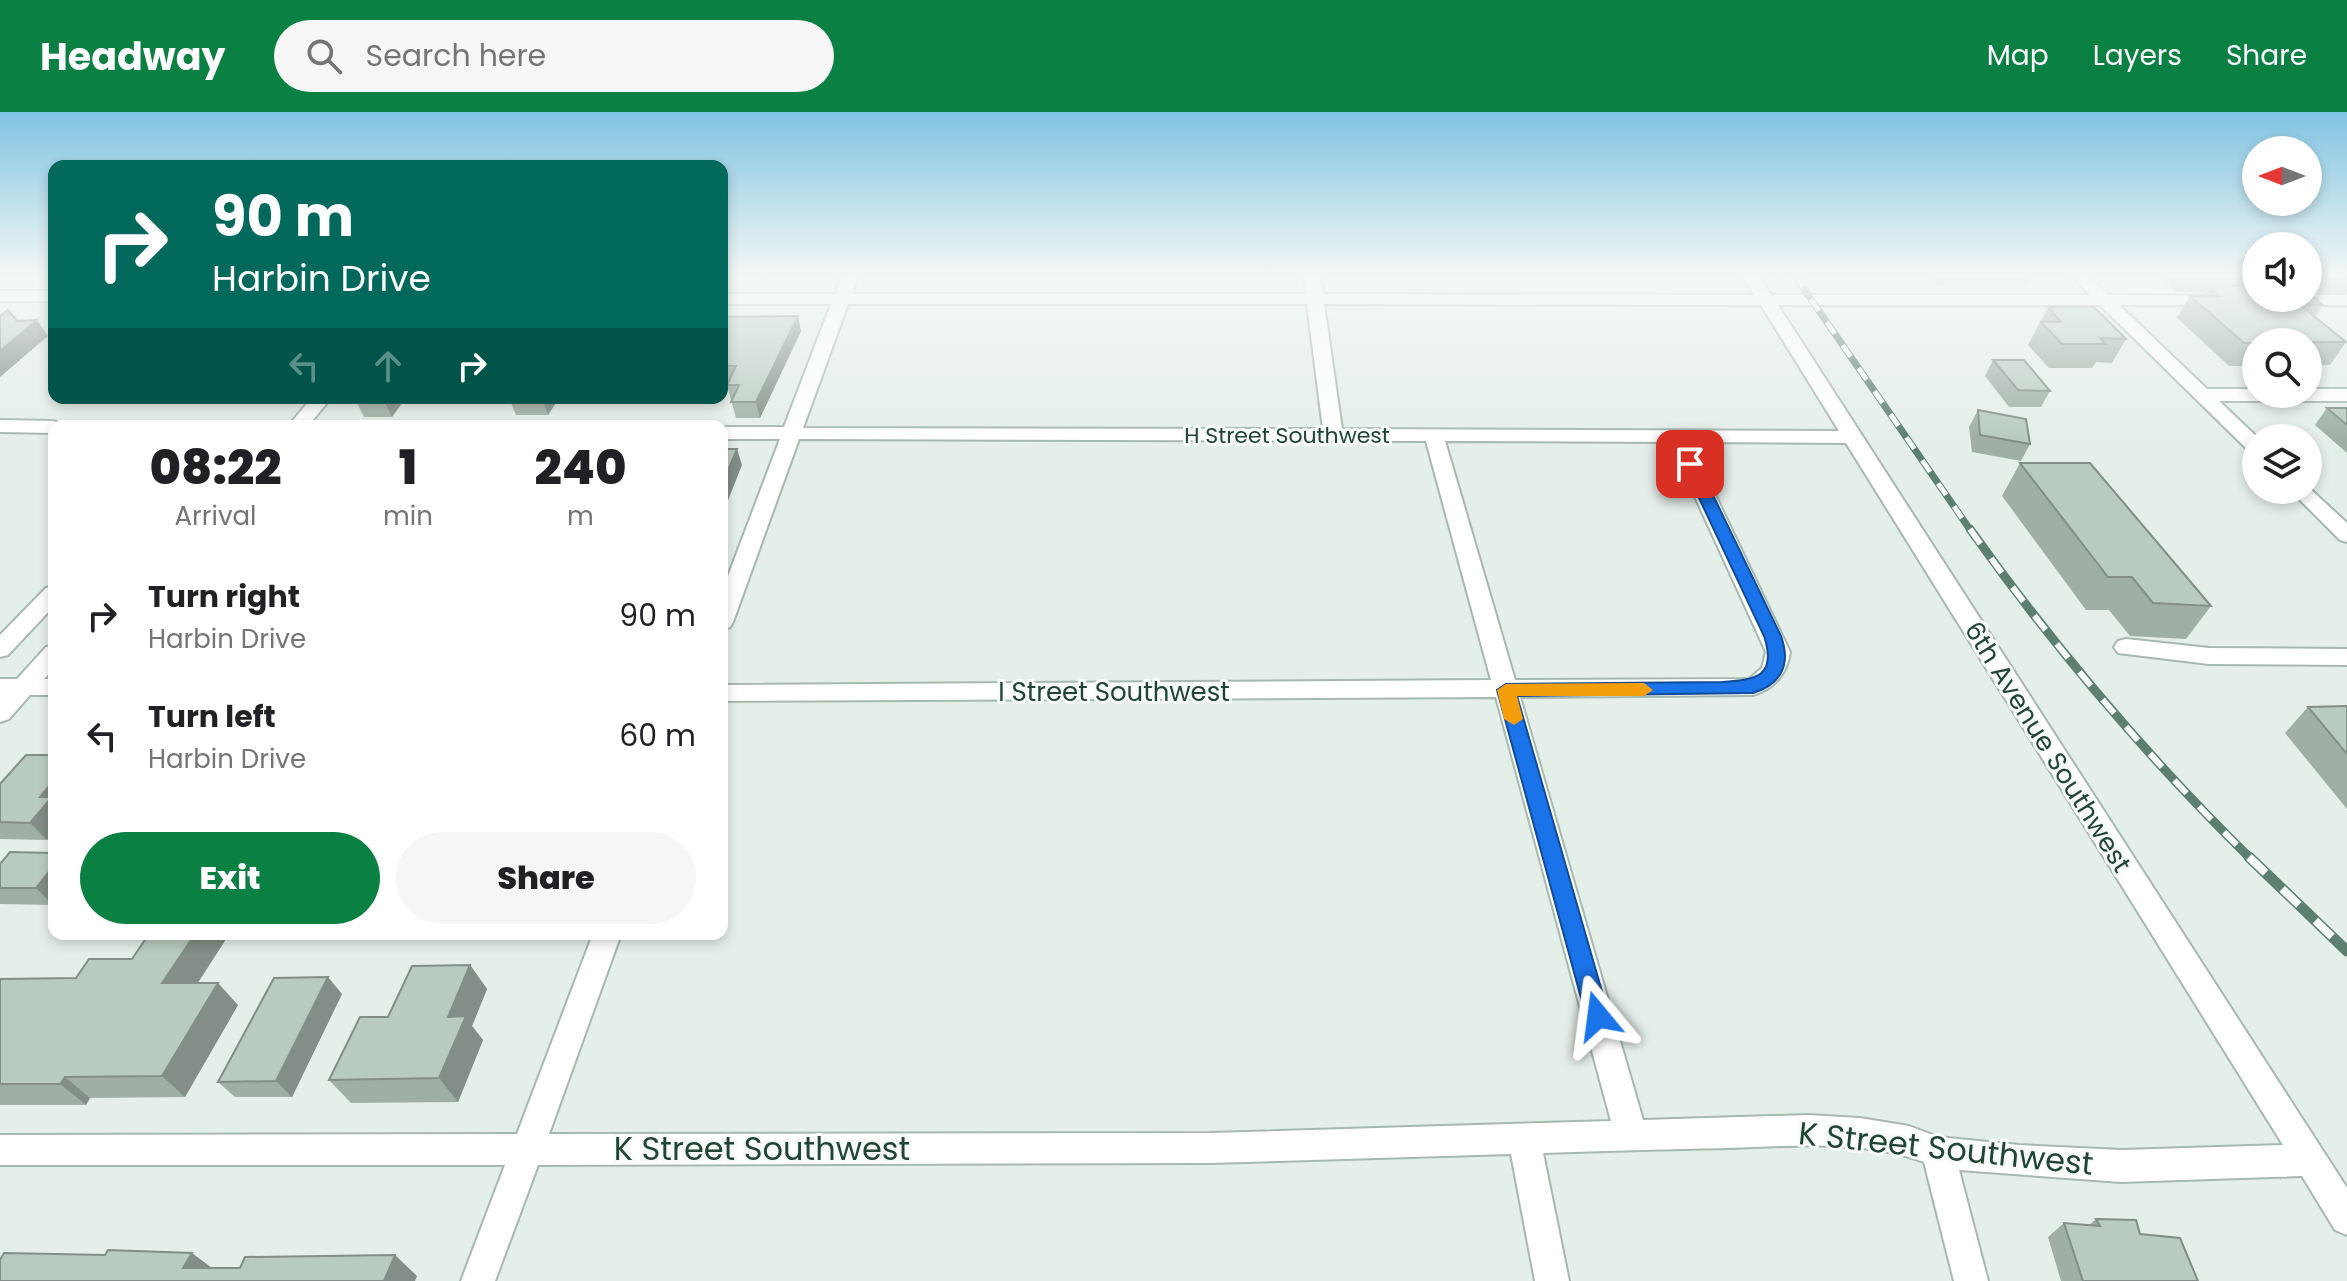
<!DOCTYPE html>
<html lang="en">
<head>
<meta charset="utf-8">
<style>
	:root { --surface:#fff; --page:#f6f6f6; --text:#202124; --muted:#757577; --accent:#0b8043 }
	body { margin:0; font-family:Poppins,sans-serif; background:var(--page); color:var(--text); height:100vh; display:flex; flex-direction:column; font-size:30px; white-space:nowrap }
	* { box-sizing:border-box; margin:0 }
	p { font-size:26px; color:var(--muted) }
	.icon { flex:none; width:44px; height:44px; fill:none; stroke:currentColor; stroke-width:2; stroke-linecap:round; stroke-linejoin:round }
	.map { position:relative; flex:1; overflow:hidden }
	.details { position:absolute; left:48px; top:308px; width:680px; height:520px; display:flex; flex-direction:column; background:var(--surface); border-radius:16px; box-shadow:0 4px 12px #0003 }
	.details>* { flex:none }
	.guide { position:absolute; left:48px; top:48px; width:680px; height:244px; border-radius:16px; box-shadow:0 4px 12px #0003; background:#00695c; color:#fff; overflow:hidden }
	.needle { width:52px; rotate:270deg }
	.tools { position:absolute; left:2242px; top:24px; display:grid; gap:16px }
	.tools a { display:grid; place-items:center; width:80px; height:80px; border-radius:50%; background:var(--surface); box-shadow:0 4px 12px #0003; font-size:40px }
	.pin { position:absolute; display:grid; place-items:center; width:68px; height:68px; color:#fff; margin:-34px; border-radius:16px; box-shadow:0 4px 12px #0006 }
	.me { position:absolute; width:88px; margin:-44px; rotate:344deg; stroke-linejoin:round; filter:drop-shadow(0 0 6px #0008) }
	.turn { display:flex; align-items:center; gap:28px; height:168px; padding:0 32px; font-size:36px }
	.turn .icon { width:104px; height:104px; stroke-width:2.5 }
	.turn b { display:block; font-size:56px; line-height:68px }
	.lanes { display:flex; align-items:center; height:76px; padding:0 32px; background:#0003; justify-content:center; gap:40px; direction:ltr }
	.lanes .off { opacity:.35 }
	.eta { display:flex; justify-content:space-evenly; align-items:center; height:136px; text-align:center }
	.eta b { font-size:48px; font-weight:800; line-height:56px }
	.action { display:flex; gap:16px; margin-top:auto; padding:16px 32px }
	.action a { flex:1; height:92px; border-radius:48px; background:var(--accent); color:#fff; font-size:32px; font-weight:800; line-height:92px; text-align:center }
	.action a+a { background:var(--page); color:var(--text) }
	ul { padding:0; list-style:none }
	li { display:flex; align-items:center; gap:24px; height:120px; padding:0 32px }
	li div { flex:1 }
	li b { display:block; font-size:30px }
	li em { font-style:normal }
	header { display:flex; align-items:center; gap:48px; box-sizing:border-box; height:112px; padding:0 40px; background:var(--accent); color:#fff }
	header strong { font-size:38px }
	nav { display:flex; gap:44px; margin-inline-start:auto; font-size:28px }
	.search { width:560px; height:72px; background:var(--page); display:flex; align-items:center; gap:20px; box-sizing:border-box; padding:0 28px; border-radius:44px; color:var(--muted); font-size:30px }
	.map>svg:first-child { display:block }
	.lines { fill:none; stroke-linecap:round; stroke-linejoin:round }
	.minor-casing { stroke:#a6b8af; stroke-width:4 }
	.minor { fill:#fff; fill-rule:evenodd }
	.rail-far2-casing { stroke:#5c7f70; stroke-width:7 }
	.rail-far1-casing { stroke:#5c7f70; stroke-width:9 }
	.rail-casing { stroke:#5c7f70; stroke-width:11 }
	.rail-far2 { stroke:#f6fbf8; stroke-width:5; stroke-dasharray:14; stroke-linecap:butt }
	.rail-far1 { stroke:#f6fbf8; stroke-width:6; stroke-dasharray:18; stroke-linecap:butt }
	.rail { stroke:#f6fbf8; stroke-width:8; stroke-dasharray:23; stroke-linecap:butt }
	.wall { fill:#9fafa6 }
	.shaded-wall { fill:#828e87 }
	.building { fill:#b9cbc1; stroke:#828e87; stroke-width:2 }
	.route { fill:#1a73e8; stroke:#114b97; stroke-width:2 }
	.slow { fill:#f59e0b }
	.labels { text-anchor:middle; dominant-baseline:central; stroke-width:6; stroke-linejoin:round; paint-order:stroke }
	.far-street-label { font-size:22px; fill:#214435; stroke:#f6fbf8 }
	.street-label { font-size:26px; fill:#214435; stroke:#f6fbf8 }
	.near-street-label { font-size:32px; fill:#214435; stroke:#f6fbf8 }
</style>
</head>
<body>
<header>
<strong>Headway</strong>
<div class="search"><svg class="icon" aria-label="search" viewBox="0 0 24 24"><circle cx="10" cy="10" r="6"/><path d="M15 15l6 6"/></svg>Search here</div>
<nav><a>Map</a><a>Layers</a><a>Share</a></nav>
</header>
<div class="map">
<svg width="2347" height="1169" viewBox="0 0 2347 1169">
	<rect width="100%" height="100%" fill="#e5efe9"/>
	<g class="lines">
		<g class="minor-casing">
			<g id="minor">
				<path d="M842,164H858L852,182H1306L1304,164H1320L1323,182L1754,183L1743,164H1759L1771,183H2090L2072,164H2089L2109,183L2227,184L2229,188L2221,193H2119L2207,277H2256V282H2308V277H2347V289H2219L2258,326L2256,341L2249,339L2100,193H1778L2347,1076V1123L2335,1118L2302,1064L2121,1070L1959,1058L1988,1169H1954L1924,1050C1863,1027 1792,1034 1728,1036C1667,1037 1605,1039 1543,1041L1569,1169H1535L1511,1042L1210,1051L538,1053L495,1169H461L505,1053H0V1023L517,1022L593,822H621L549,1022L1210,1021L1611,1009L1496,585L722,589V573L1491,568L1426,329L799,327L733,510L730,515L722,518V480L780,327H722V315H784L831,192H722V182H835ZM848,192H1307L1323,317L803,316ZM1324,192L1761,193L1839,319L1342,317ZM1445,329L1670,330L1766,540L1762,556L1749,567L1515,568ZM1690,330L1846,331L2283,1033L2121,1038L2019,1033L1938,1025L1909,1014L1860,1006L1808,1003L1643,1008L1520,585L1753,583C1774,577 1787,562 1790,540Z"/>
				<rect x="0" y="179" width="54" height="10"/>
				<polygon points="2308,183 2347,183 2347,193 2285,193 2277,188 2308,186"/>
				<polygon points="312,286 331,286 308,314 288,314"/>
				<polygon points="0,308 54,309 63,314 54,314 54,321 0,320"/>
				<polygon points="2308,375 2347,411 2347,430 2340,428 2290,378 2308,378"/>
				<polygon points="54,474 54,494 8,543 0,545 0,523 46,476"/>
				<polygon points="2126,527 2209,536 2347,537 2347,553 2209,552 2118,541 2114,535 2118,529"/>
				<polygon points="54,533 54,556 44,567 54,567 54,583 30,583 9,607 0,610 0,567 17,567 46,535"/>
			</g>
		</g>
		<use href="#minor" class="minor"/>
		<g class="rail-far2-casing">
			<polyline id="rail-far2" points="1795,164 1971,419"/>
		</g>
		<g class="rail-far1-casing">
			<path id="rail-far1" d="M1970,417C2054,535 2147,645 2251,747"/>
		</g>
		<g class="rail-casing">
			<polyline id="rail" points="2249,745 2347,839"/>
		</g>
		<use href="#rail-far2" class="rail-far2"/>
		<use href="#rail-far1" class="rail-far1"/>
		<use href="#rail" class="rail"/>
	</g>
	<g class="wall">
		<polygon points="1929,164 2031,164 2026,173 1938,173"/>
		<polygon points="2159,164 2256,164 2256,186 2308,186 2308,164 2347,164 2347,180 2309,181 2323,193 2315,205 2346,230 2330,253 2308,254 2308,230 2256,230 2256,254 2229,254 2177,206 2190,184 2202,184 2204,180 2177,180"/>
		<polygon points="2048,195 2126,227 2112,251 2096,250 2092,256 2049,256 2028,233"/>
		<polygon points="722,205 801,219 760,306 736,306 727,273 728,270 722,270"/>
		<polygon points="1993,248 2050,279 2041,295 2009,295 1985,264"/>
		<polygon points="358,286 559,286 548,303 516,303 510,289 402,291 392,305 364,305 356,289"/>
		<polygon points="2327,296 2347,296 2347,341 2315,313"/>
		<polygon points="1978,298 2030,332 2021,349 1972,340 1969,315"/>
		<polygon points="2020,351 2211,494 2186,527 2130,524 2109,498 2086,498 2002,384"/>
		<polygon points="2347,594 2347,697 2285,621 2308,595"/>
		<polygon points="54,643 54,720 47,728 0,727 0,672"/>
		<polygon points="10,740 53,793 0,792 0,752"/>
		<polygon points="149,822 226,822 228,824 198,871 238,893 185,985 90,986 86,993 0,993 0,867 76,866 132,847"/>
		<polygon points="470,853 487,877 472,914 483,928 458,990 351,991 329,968 388,905"/>
		<polygon points="342,882 292,985 235,985 218,970"/>
		<polygon points="2096,1107 2140,1122 2198,1169 2061,1169 2048,1125 2064,1111 2089,1113"/>
	</g>
	<g class="shaded-wall">
		<polygon points="798,204 801,219 760,306 756,290"/>
		<polygon points="37,208 48,224 0,265 0,239"/>
		<polygon points="386,286 400,286 402,291 392,305 384,289"/>
		<polygon points="543,286 559,286 548,303 542,287"/>
		<polygon points="737,337 742,353 725,396 726,401 722,410 722,373"/>
		<polygon points="54,668 54,720 47,728 30,711 40,685"/>
		<polygon points="54,753 54,792 53,793 36,776"/>
		<polygon points="195,822 226,822 228,824 183,893 162,871"/>
		<polygon points="470,853 487,877 472,914 483,928 458,990 439,966 448,905"/>
		<polygon points="328,865 342,882 292,985 276,969"/>
		<polygon points="218,871 238,893 185,985 162,964"/>
		<polygon points="65,965 90,986 86,993 60,972"/>
		<polygon points="192,1141 220,1162 183,1156"/>
		<polygon points="395,1143 417,1164 415,1169 384,1169"/>
	</g>
	<g class="building">
		<polygon points="2208,174 2256,174 2256,186 2308,186 2308,180 2323,193 2299,192 2346,230 2256,230 2256,231 2244,231 2190,184 2219,184"/>
		<polygon points="2048,195 2094,195 2126,227 2100,226 2106,232 2062,232 2041,210 2061,210"/>
		<polygon points="8,198 17,209 37,208 0,239 0,204"/>
		<polygon points="798,204 756,290 731,290 739,273 727,273 736,254 722,254 722,205"/>
		<polygon points="1993,248 2024,248 2050,279 2018,278"/>
		<polygon points="358,286 386,286 384,289 356,289"/>
		<polygon points="510,286 543,286 542,287"/>
		<polygon points="2327,296 2347,296 2347,313"/>
		<polygon points="1978,298 2026,307 2030,332 1980,323"/>
		<polygon points="722,337 737,337 722,373"/>
		<polygon points="2020,351 2090,351 2211,494 2153,491 2132,465 2108,465"/>
		<polygon points="2347,594 2347,642 2308,595"/>
		<polygon points="26,643 54,643 54,668 40,685 52,685 30,711 0,710 0,672"/>
		<polygon points="10,740 54,741 54,753 36,776 0,776 0,752"/>
		<polygon points="149,822 195,822 162,871 218,871 162,964 65,965 60,972 0,972 0,867 76,866 89,847 132,847"/>
		<polygon points="470,853 448,905 466,904 439,966 329,968 360,905 388,905 412,854"/>
		<polygon points="328,865 276,969 218,970 274,866"/>
		<polygon points="2096,1107 2136,1108 2140,1122 2180,1126 2198,1169 2083,1169 2064,1111 2100,1114"/>
		<polygon points="108,1138 192,1141 183,1156 240,1156 245,1145 395,1143 384,1169 0,1169 0,1148 4,1141 105,1143"/>
	</g>
	<linearGradient id="sky" x2="0" y2="1"><stop stop-color="#81c3e2"/><stop offset="0.5" stop-color="#f3f8f5"/><stop offset="1" stop-color="#f3f8f5" stop-opacity="0"/></linearGradient>
	<rect width="2347" height="327" fill="url(#sky)"/>
	<path class="route" d="M1690,348L1698,352L1781,524C1791,552 1782,572 1753,581L1517,584L1609,904L1606,911L1598,914L1590,911L1586,904L1497,578L1506,572L1722,570C1757,568 1777,564 1764,524L1683,352Z"/>
	<polygon class="slow" points="1644,571 1653,578 1644,584 1517,584 1523,607 1514,613 1504,607 1497,578 1506,572"/>
	<g class="labels">
		<g class="far-street-label">
			<text x="1287" y="323">H Street Southwest</text>
		</g>
		<g class="street-label">
			<text x="1114" y="580">I Street Southwest</text>
			<text transform="translate(2048 635) rotate(58)">6th Avenue Southwest</text>
		</g>
		<g class="near-street-label">
			<text x="762" y="1036">K Street Southwest</text>
			<text transform="translate(1946 1036) rotate(6)">K Street Southwest</text>
		</g>
	</g>
</svg>
<div class="tools">
<a><svg class="needle" viewBox="-14 -14 28 28"><path d="M0-13l5 13h-10z" fill="#e53935"/><path d="M0 13l5-13h-10z" fill="#757577"/></svg></a>
<a><svg class="icon" aria-label="sound" viewBox="0 0 24 24"><path d="M4 9h4l5-4v14l-5-4H4zM17 9q2 3 0 6"/></svg></a>
<a><svg class="icon" aria-label="search" viewBox="0 0 24 24"><circle cx="10" cy="10" r="6"/><path d="M15 15l6 6"/></svg></a>
<a><svg class="icon" aria-label="layers" viewBox="0 0 24 24"><path d="M12 4l9 5-9 5-9-5zM3 14l9 5 9-5"/></svg></a>
</div>
<div class="pin" style="left:1690px;top:352px;background:#d93025"><svg class="icon" aria-label="arrive" viewBox="0 0 24 24"><path d="M6 21V4h12l-3 4 3 4H6"/></svg></div>
<svg class="me" style="left:1598px;top:904px" viewBox="-20 -20 40 40"><path d="M0-17L14 15 0 8-14 15z" fill="#1a73e8" stroke="#fff" stroke-width="4"/></svg>
<div class="guide">
<div class="turn"><svg class="icon" aria-label="right" viewBox="0 0 24 24"><path d="M7 20v-9h11M14 6l5 5-5 5"/></svg><div><b>90 m</b>Harbin Drive</div></div>
<div class="lanes"><svg class="icon off" aria-label="left" viewBox="0 0 24 24"><path d="M17 20v-9H6M10 6l-5 5 5 5"/></svg><svg class="icon off" aria-label="ahead" viewBox="0 0 24 24"><path d="M12 20V5M6 11l6-6 6 6"/></svg><svg class="icon" aria-label="right" viewBox="0 0 24 24"><path d="M7 20v-9h11M14 6l5 5-5 5"/></svg></div>
</div>
<section class="details">
<div class="eta">
<div><b>08:22</b><p>Arrival</p></div>
<div><b>1</b><p>min</p></div>
<div><b>240</b><p>m</p></div>
</div>
<ul>
<li><svg class="icon" aria-label="right" viewBox="0 0 24 24"><path d="M7 20v-9h11M14 6l5 5-5 5"/></svg><div><b>Turn right</b><p>Harbin Drive</p></div><em>90 m</em></li>
<li><svg class="icon" aria-label="left" viewBox="0 0 24 24"><path d="M17 20v-9H6M10 6l-5 5 5 5"/></svg><div><b>Turn left</b><p>Harbin Drive</p></div><em>60 m</em></li>
</ul>
<div class="action"><a>Exit</a><a>Share</a></div>
</section>
</div>
</body>
</html>
